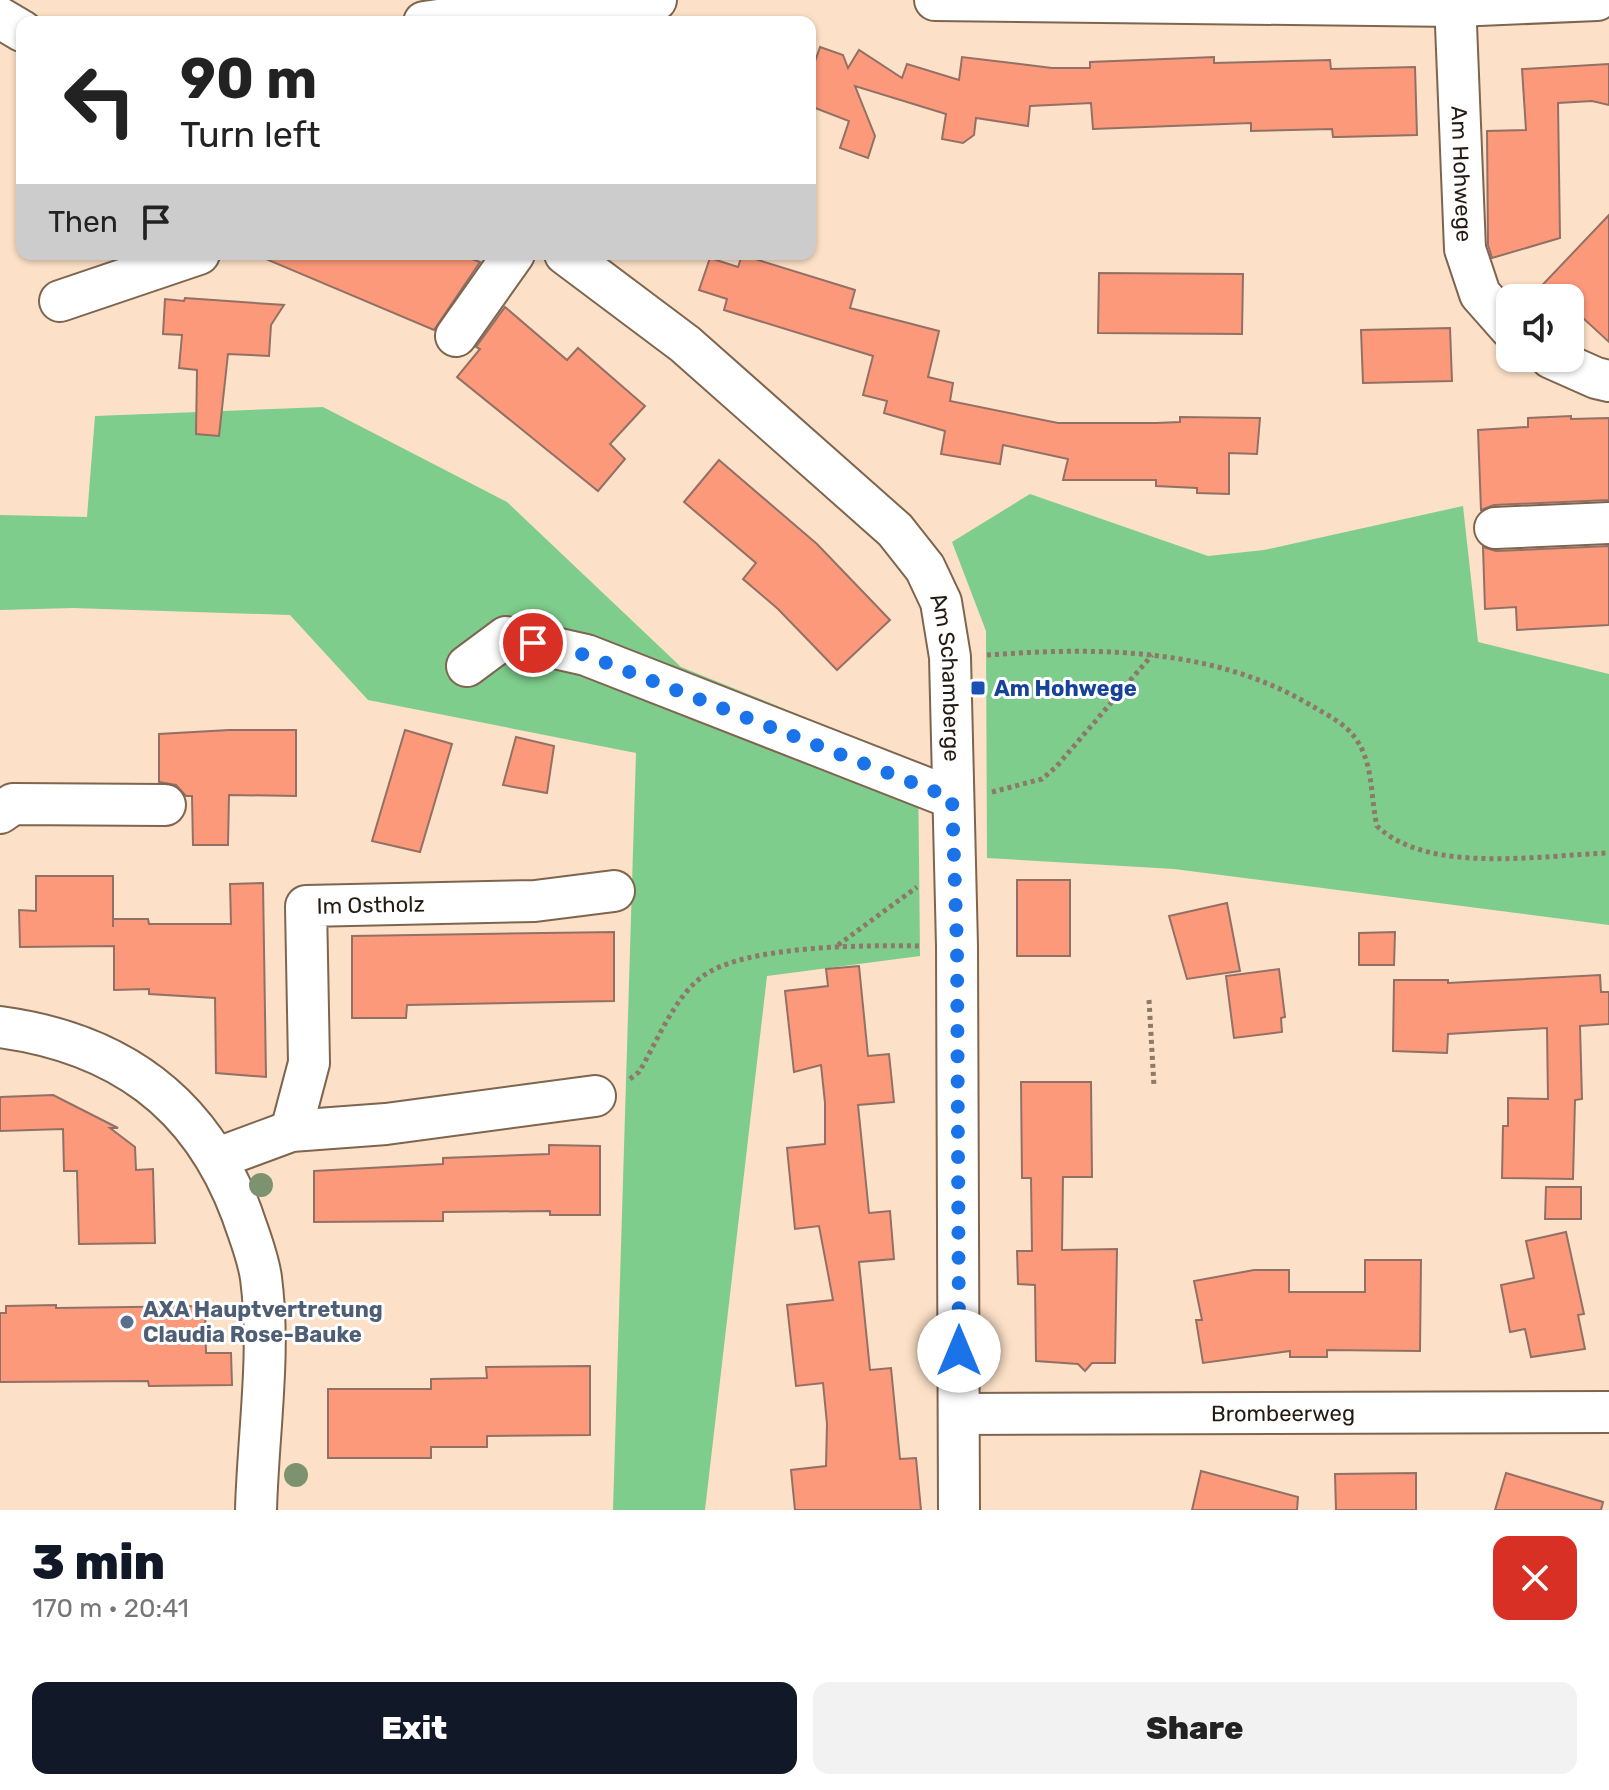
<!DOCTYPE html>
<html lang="en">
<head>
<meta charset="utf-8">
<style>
	:root { --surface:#fff; --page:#f2f2f2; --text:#222; --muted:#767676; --accent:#111827 }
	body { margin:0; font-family:Rubik,sans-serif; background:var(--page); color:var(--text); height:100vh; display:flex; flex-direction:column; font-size:30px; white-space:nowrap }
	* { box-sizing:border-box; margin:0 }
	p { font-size:26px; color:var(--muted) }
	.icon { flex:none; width:44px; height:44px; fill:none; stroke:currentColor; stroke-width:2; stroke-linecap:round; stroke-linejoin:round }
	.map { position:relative; height:1510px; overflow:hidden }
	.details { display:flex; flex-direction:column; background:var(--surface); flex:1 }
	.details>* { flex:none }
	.guide { position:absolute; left:16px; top:16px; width:800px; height:244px; border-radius:16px; box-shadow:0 2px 6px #0004; background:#fff; color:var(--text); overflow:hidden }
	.fabs { position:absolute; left:1496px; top:284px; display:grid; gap:16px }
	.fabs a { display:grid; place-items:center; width:88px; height:88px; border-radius:16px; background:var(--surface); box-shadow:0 2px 6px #0004; font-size:40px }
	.pin { position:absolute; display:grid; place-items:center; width:68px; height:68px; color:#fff; margin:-34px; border:4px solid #fff; border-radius:50%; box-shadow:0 2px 8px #0007 }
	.me { position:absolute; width:88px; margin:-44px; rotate:0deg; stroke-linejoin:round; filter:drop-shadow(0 0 6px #0008) }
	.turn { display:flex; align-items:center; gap:28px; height:168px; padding:0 32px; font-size:36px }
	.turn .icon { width:104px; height:104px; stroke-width:2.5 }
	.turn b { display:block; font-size:56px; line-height:68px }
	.then { display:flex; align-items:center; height:76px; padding:0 32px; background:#0003; gap:16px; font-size:30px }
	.round { display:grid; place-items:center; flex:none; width:84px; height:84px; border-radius:16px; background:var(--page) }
	.overview { display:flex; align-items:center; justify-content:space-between; height:136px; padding:0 32px }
	h1 { font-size:48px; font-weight:800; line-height:60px; color:var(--accent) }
	.primary-button { display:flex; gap:16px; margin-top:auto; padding:16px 32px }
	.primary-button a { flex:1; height:92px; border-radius:16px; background:var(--accent); color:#fff; font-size:32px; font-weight:800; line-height:92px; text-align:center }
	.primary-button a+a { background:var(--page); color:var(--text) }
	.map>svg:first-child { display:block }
	.green { fill:#7ecd8c }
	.building { fill:#fc997a; stroke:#927066; stroke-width:2 }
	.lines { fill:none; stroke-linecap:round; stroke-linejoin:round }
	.minor-casing { stroke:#7e654f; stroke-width:44 }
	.path { stroke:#8c7968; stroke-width:5; stroke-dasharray:4 4; stroke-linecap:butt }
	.minor { stroke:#fff; stroke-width:40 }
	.tree { fill:#7d926e }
	.route { stroke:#1a73e8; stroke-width:14; stroke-dasharray:0 25.2 }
	.transit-dot { fill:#1a4fb4; stroke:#fff; stroke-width:3 }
	.service-dot { fill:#5c6f8a; stroke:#fff; stroke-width:3 }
	.labels { text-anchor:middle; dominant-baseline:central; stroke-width:6; stroke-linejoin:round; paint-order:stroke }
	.street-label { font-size:22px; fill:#251b12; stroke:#fff }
	.transit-label { font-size:22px; font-weight:bold; fill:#164399; stroke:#fff; text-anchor:start }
	.service-label { font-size:22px; font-weight:bold; fill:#4e5e75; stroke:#fff; text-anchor:start }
</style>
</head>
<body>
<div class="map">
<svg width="1609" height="1510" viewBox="0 0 1609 1510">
	<rect width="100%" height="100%" fill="#fce0c7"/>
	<g class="green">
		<polygon points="323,407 507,502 681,667 918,763 920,956 767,976 705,1510 613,1510 636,753 368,700 290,615 73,608 0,610 0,515 87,517 95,416"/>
		<polygon points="1030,494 1208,556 1264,550 1463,506 1478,642 1609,674 1609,925 1174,869 987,858 986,631 952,542"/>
	</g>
	<g class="building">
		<polygon points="820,47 843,55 848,68 859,50 902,78 907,64 959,80 962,57 1052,68 1090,68 1090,62 1214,57 1214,63 1330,60 1331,69 1415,67 1417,135 1338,137 1333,137 1332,129 1251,131 1251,123 1093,129 1091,103 1030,106 1028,126 976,118 974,135 963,143 942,139 946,114 855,86 875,136 868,158 840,148 849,121 810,106 810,76"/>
		<polygon points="1609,64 1609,105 1592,101 1558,103 1560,238 1492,258 1488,245 1487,131 1526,130 1522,69"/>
		<polygon points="1609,215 1609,342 1570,306 1570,298 1530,298"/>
		<polygon points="254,254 459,254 480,262 434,330"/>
		<polygon points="742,255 855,290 850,308 939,331 928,377 953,383 950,401 1058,423 1156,423 1180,422 1180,417 1260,418 1257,454 1229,453 1229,494 1197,493 1197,488 1156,486 1156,480 1063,480 1068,459 1003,445 1000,464 941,454 945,431 884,413 887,401 863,395 873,356 724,310 727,299 699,290 710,258 738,267"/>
		<polygon points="1099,273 1243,274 1242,334 1098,333"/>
		<polygon points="185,298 284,305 271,325 269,356 228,354 219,436 196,434 197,370 179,368 182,335 163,334 165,299 184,301"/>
		<polygon points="505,307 567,360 578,348 645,406 610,444 625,459 598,491 457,377 480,349 476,347"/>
		<polygon points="1450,328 1452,381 1363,383 1361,330"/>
		<polygon points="1571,416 1571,419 1609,418 1609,500 1494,505 1481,510 1478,430 1528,427 1528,418"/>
		<polygon points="719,460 817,544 890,620 837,670 778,609 743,579 756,563 684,502"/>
		<polygon points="1609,546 1609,625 1517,630 1516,607 1485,609 1483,547 1496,551"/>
		<polygon points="229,730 296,730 296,796 229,795 228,845 193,845 192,796 186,796 176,785 159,782 159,734"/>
		<polygon points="405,730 452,744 420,852 372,841"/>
		<polygon points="516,737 554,746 547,793 503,785"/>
		<polygon points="36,876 113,876 113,927 113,919 148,919 149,924 231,924 230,884 263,883 266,1077 216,1073 215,998 149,994 149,989 114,990 114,946 20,947 19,910 36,911"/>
		<rect x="1017" y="880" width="53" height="76"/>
		<polygon points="1227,903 1240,971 1187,979 1169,916"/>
		<polygon points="614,932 614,1001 407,1005 406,1018 352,1018 352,936"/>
		<polygon points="1395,932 1394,965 1359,965 1359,933"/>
		<polygon points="859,966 868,1056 889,1054 894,1102 858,1105 869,1213 890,1211 894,1259 859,1262 870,1370 891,1368 900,1459 916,1458 921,1510 795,1510 791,1470 826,1466 827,1424 823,1383 796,1386 787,1305 833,1300 819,1226 795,1229 787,1148 825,1144 825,1103 821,1065 794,1072 785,991 828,986 826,969"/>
		<polygon points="1279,969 1285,1017 1281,1018 1282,1032 1234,1038 1226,976"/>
		<polygon points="1600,975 1601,992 1609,992 1609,1024 1580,1026 1582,1099 1575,1100 1573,1179 1502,1178 1503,1126 1508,1126 1508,1098 1548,1099 1547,1028 1448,1034 1447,1053 1393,1051 1394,980 1448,980 1448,983"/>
		<polygon points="1021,1082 1091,1082 1092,1177 1063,1177 1062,1250 1117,1249 1115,1363 1092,1363 1085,1371 1078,1364 1036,1361 1035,1285 1018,1284 1017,1251 1032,1251 1031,1178 1022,1178"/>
		<polygon points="53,1095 118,1128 110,1128 135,1147 136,1170 153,1169 155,1243 79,1244 77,1171 64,1171 63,1129 0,1131 0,1097"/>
		<polygon points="549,1145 600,1146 600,1215 550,1215 550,1211 443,1212 443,1221 314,1222 314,1171 443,1164 443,1158 549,1154"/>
		<polygon points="1546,1187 1581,1187 1581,1219 1545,1219"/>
		<polygon points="1566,1232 1584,1314 1578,1315 1585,1349 1531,1357 1525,1329 1510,1332 1501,1285 1534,1278 1526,1241"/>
		<polygon points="1365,1260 1421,1260 1420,1351 1327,1350 1327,1357 1290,1357 1290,1351 1203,1363 1196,1320 1202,1320 1194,1281 1254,1270 1289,1270 1289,1292 1365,1292"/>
		<polygon points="56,1305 56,1308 205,1306 206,1353 231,1353 232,1385 149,1386 148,1381 0,1382 0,1313 6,1313 6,1306"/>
		<polygon points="590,1366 590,1435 487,1436 487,1447 431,1447 431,1458 328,1458 328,1389 431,1389 431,1379 487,1378 486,1367"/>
		<polygon points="1201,1471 1298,1497 1297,1510 1192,1510"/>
		<polygon points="1416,1473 1416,1510 1336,1510 1335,1474"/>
		<polygon points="1506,1473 1603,1502 1601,1510 1495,1510"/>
	</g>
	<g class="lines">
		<g class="minor-casing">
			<g id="minor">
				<polyline points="935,0 1456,6 1597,0"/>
				<path id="s1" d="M1455,0L1465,249L1480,294L1510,328"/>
				<polyline points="0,18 22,31"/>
				<polyline points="424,22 556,4 656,0"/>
				<path id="s2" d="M565,254L685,344L895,530L925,568L941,602L950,657L957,946L959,1510"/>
				<polyline points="60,301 199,254"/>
				<polyline points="456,336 514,254"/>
				<polyline points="1551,358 1596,378 1609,381"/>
				<polyline points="1495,528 1609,523"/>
				<polyline points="467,666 506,637 586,655 952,798"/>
				<polyline points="0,813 13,804 165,805"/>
				<path d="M0,1027C118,1043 200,1101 242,1214C249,1235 258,1256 261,1278C271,1354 258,1434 256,1510"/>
				<path id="s3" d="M291,1131L309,1063L306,906L535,901L614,891"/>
				<polyline points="218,1158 291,1131 386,1124 595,1096"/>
				<path id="s4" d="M959,1414L1609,1412"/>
			</g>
		</g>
		<g class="path">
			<path d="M987,655C1098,647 1214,647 1312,706C1327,715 1346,724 1356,739C1374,765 1370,796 1377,826C1427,875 1543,855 1609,853"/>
			<polyline points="992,792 1042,779 1056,767 1152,655"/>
			<polyline points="838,945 917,887"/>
			<polyline points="1149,1000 1154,1086"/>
			<path d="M630,1079L639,1072C657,1042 674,997 703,976C745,945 867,945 920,946"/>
		</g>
		<use href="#minor" class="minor"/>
	</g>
	<g class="tree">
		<circle cx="261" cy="1185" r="12"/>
		<circle cx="296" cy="1475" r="12"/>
	</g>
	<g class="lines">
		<polyline class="route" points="533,643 586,655 952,798 957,946 959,1351"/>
	</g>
	<rect class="transit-dot" x="970" y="680" width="16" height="16" rx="4"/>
	<circle class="service-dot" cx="127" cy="1322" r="8"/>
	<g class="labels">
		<g class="street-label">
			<text stroke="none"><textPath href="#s1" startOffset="174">Am Hohwege</textPath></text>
			<text stroke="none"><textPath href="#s2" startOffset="592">Am Schamberge</textPath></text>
			<text stroke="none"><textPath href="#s3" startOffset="292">Im Ostholz</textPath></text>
			<text stroke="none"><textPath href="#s4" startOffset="324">Brombeerweg</textPath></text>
		</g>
		<g class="transit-label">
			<text x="994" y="688">Am Hohwege</text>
		</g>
		<g class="service-label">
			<text x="143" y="1309">AXA Hauptvertretung<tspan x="143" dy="25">Claudia Rose-Bauke</tspan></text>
		</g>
	</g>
</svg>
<div class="fabs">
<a><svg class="icon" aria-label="sound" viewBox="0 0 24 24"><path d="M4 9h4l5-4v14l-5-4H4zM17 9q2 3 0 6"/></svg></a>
</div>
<div class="pin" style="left:533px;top:643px;background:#d93025"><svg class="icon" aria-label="arrive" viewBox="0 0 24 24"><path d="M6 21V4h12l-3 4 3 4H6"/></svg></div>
<svg class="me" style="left:959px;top:1351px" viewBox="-20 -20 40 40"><circle r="19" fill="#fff"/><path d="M0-13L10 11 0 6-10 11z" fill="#1a73e8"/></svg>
<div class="guide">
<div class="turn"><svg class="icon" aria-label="left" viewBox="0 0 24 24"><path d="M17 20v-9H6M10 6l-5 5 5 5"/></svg><div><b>90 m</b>Turn left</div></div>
<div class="then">Then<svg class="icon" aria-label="arrive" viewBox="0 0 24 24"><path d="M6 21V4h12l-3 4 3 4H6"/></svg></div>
</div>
</div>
<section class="details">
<div class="overview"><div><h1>3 min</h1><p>170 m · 20:41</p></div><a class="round" style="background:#d93025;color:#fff"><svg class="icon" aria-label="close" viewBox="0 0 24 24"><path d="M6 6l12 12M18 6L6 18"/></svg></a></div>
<div class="primary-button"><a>Exit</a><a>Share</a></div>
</section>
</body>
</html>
